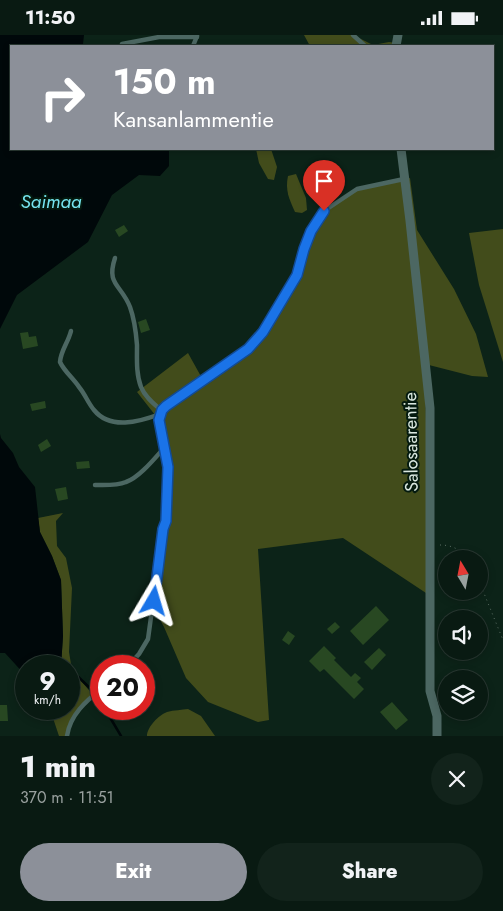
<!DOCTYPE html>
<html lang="en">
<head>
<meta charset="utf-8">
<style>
	:root { --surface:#091a12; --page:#12231b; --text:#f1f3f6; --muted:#99a19f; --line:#293832; --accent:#8c9099 }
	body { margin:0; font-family:Jost,sans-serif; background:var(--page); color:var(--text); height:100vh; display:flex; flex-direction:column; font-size:19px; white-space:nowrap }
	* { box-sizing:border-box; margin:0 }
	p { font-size:16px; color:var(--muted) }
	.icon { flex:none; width:28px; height:28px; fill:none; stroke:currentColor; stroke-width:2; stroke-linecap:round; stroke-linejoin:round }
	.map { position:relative; height:701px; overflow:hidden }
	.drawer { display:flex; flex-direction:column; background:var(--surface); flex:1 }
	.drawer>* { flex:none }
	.top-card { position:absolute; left:10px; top:10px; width:484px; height:105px; border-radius:0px; box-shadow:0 2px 8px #0003,0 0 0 1px var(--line); background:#8c9099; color:#fff; overflow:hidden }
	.needle { width:32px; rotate:350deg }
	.fabs { position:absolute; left:438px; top:515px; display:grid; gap:10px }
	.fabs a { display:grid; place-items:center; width:50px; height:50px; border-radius:50%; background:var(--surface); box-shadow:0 2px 8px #0003,0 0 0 1px var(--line); font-size:25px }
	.speed { position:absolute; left:15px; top:620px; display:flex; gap:10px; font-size:25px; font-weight:700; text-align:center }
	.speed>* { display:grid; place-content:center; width:65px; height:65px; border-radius:50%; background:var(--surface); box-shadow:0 2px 8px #0003,0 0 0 1px var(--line); line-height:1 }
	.speed small { font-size:12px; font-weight:400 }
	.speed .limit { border:8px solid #d22; background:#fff; color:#111 }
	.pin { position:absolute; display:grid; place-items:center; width:42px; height:42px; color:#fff; margin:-51px -21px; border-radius:50% 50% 50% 0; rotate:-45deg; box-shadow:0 0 5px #0007 }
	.pin .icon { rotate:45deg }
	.me { position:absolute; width:55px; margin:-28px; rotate:7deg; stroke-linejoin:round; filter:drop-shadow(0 0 4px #0008) }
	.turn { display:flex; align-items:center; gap:18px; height:105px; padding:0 20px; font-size:22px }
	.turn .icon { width:65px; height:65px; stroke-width:2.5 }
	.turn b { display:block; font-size:35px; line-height:42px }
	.round { display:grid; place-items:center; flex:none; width:52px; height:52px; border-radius:26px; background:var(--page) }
	.headline { display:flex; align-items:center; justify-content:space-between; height:85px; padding:0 20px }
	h1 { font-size:30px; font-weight:800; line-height:38px }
	.action { display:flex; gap:10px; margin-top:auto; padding:10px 20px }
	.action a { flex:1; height:58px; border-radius:30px; background:var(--accent); color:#fff; font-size:20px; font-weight:800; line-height:58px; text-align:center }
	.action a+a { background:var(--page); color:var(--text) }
	.status { display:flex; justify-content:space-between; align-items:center; height:35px; padding:0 25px; background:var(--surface); direction:ltr }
	.status svg { height:14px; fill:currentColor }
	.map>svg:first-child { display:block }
	.forest { fill:#424c1b }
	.water { fill:#00080a }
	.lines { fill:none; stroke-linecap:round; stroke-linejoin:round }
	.stream { stroke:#00080a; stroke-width:2.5 }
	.building { fill:#284822 }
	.path { stroke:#5c6f65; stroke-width:1; stroke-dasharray:1 4; stroke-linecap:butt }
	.lane { stroke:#4c6762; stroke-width:4.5 }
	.street { stroke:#4c6762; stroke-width:9 }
	.route-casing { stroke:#114b97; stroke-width:12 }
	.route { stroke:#1a73e8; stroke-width:9 }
	.labels { text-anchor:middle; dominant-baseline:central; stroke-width:4; stroke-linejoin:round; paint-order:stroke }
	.street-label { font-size:18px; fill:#d9e7df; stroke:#041a0f }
	.water-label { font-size:19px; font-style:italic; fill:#76e6f0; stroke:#041a0f }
</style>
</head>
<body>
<div class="status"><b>11:50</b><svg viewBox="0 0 49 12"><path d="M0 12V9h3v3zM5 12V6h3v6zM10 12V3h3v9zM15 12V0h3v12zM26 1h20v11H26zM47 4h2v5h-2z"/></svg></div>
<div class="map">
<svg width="503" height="701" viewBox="0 0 503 701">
	<rect width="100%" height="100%" fill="#0c2318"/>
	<g class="forest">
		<polygon points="304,0 353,0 373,10 389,7 396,8 396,11 310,11"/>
		<polygon points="256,114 271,114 277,132 274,145 268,144 259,128"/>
		<path d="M296,139L306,163L307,175L302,178L295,177C289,164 285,155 288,141Z"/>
		<polygon points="410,143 417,195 454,254 476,299 488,342 472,341 425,329 429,560 343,503 258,514 269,685 258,687 208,667 186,643 164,592 158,581 152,579 163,494 167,486 168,432 159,385 137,357 188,318 203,345 248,314 263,297 297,240 304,214 324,176 357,154"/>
		<polygon points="503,194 503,327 479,250 469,198"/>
		<polygon points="63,478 56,486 57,511 66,523 72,553 69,617 72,635 93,660 71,687 67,701 59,701 50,674 69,674 69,631 61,631 63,601 61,545 52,521 40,497 38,483"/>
		<path d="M188,674L201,681L215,701H147C147,692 159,680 167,677C174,675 182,675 188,674Z"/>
	</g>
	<g class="water">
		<polygon points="0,0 84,0 83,9 86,11 11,11 11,114 169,114 169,131 160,141 139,140 112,160 88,207 17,260 0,294"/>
		<polygon points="0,399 1,403 13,418 19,432 35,452 40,497 52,521 61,545 63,601 61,631 26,631 26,641 5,618 0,618"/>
	</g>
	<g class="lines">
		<g class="stream">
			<polyline points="69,633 95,658 101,668"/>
			<polyline points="105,674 121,701"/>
		</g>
	</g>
	<g class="building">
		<polygon points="124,190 128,196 119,202 115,195"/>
		<polygon points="146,284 150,295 141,298 138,287"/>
		<polygon points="28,297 29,302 36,301 38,311 23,314 20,298"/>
		<polygon points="45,366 46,373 32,376 30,369"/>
		<polygon points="47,404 51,411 41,417 38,410"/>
		<polygon points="89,426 90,433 77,434 76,427"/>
		<polygon points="66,452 68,464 58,466 55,454"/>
		<polygon points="376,571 389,585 363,610 350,596"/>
		<polygon points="335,587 340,592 332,599 327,594"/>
		<polygon points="288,596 295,601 289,610 282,605"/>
		<polygon points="324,611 336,623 334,625 351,642 355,638 361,643 357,647 364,654 354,664 324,634 320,637 309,626"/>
		<polygon points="379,613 386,620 372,635 364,627"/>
		<polygon points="392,667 408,685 396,695 380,677"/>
		<polygon points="0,670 7,670 8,686 0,686"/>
	</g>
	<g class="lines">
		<g class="path">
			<path d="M440,510C451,510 461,514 467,524"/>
			<polyline points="479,546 503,605"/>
		</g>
		<g class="lane">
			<polyline points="353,0 365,11"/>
			<polyline points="122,9 159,2 197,2"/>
			<polyline points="193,11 197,1"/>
			<path d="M115,223C106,250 121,249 130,272C134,283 136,297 137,310C137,324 136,339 141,352C145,362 154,369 161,375"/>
			<path d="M71,296C68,308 61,315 60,327C64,336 73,343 79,352C85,359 88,368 94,375C110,395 139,387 160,379"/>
			<path d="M95,450C105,450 116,451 126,447C139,443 155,423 164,413"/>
			<polyline points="128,631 139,619 148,604 163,494 167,486 168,432 159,385 161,375 248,314 263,297 297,240 311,196 324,176 357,154 404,144"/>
			<path d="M67,701C70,680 86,666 101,654"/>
		</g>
		<g class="street">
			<polyline points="396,11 398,0"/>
			<polyline points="401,114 410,186 430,373 430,656 437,681 437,701"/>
		</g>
	</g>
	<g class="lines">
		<g class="route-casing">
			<polyline id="route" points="154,566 163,494 166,486 168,432 159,385 162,375 166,371 248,314 263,297 297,240 304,214 311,196 324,176"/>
		</g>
		<use href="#route" class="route"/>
	</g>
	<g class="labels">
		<g class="street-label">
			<text transform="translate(411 407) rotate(-91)">Salosaarentie</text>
		</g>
		<g class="water-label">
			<text x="51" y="166">Saimaa</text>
		</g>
	</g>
</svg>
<div class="fabs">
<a><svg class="needle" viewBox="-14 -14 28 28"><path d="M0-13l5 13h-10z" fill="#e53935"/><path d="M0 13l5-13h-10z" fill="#99a19f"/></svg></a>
<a><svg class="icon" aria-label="sound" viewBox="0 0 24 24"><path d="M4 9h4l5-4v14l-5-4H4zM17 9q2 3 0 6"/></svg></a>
<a><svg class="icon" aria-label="layers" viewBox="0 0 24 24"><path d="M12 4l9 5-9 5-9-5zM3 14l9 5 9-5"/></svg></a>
</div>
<div class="speed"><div>9<small>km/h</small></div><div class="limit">20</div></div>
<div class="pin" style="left:324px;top:176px;background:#d93025"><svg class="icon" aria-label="arrive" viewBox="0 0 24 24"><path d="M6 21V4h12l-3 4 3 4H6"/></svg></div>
<svg class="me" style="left:154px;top:566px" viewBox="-20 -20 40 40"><path d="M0-17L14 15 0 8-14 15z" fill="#1a73e8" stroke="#fff" stroke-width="4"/></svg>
<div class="top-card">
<div class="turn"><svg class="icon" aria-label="right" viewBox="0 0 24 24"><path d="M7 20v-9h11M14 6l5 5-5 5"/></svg><div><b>150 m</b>Kansanlammentie</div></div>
</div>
</div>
<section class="drawer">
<div class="headline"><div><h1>1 min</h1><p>370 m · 11:51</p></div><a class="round"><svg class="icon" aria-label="close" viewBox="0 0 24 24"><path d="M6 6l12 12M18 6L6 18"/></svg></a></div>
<div class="action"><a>Exit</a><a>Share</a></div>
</section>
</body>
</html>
